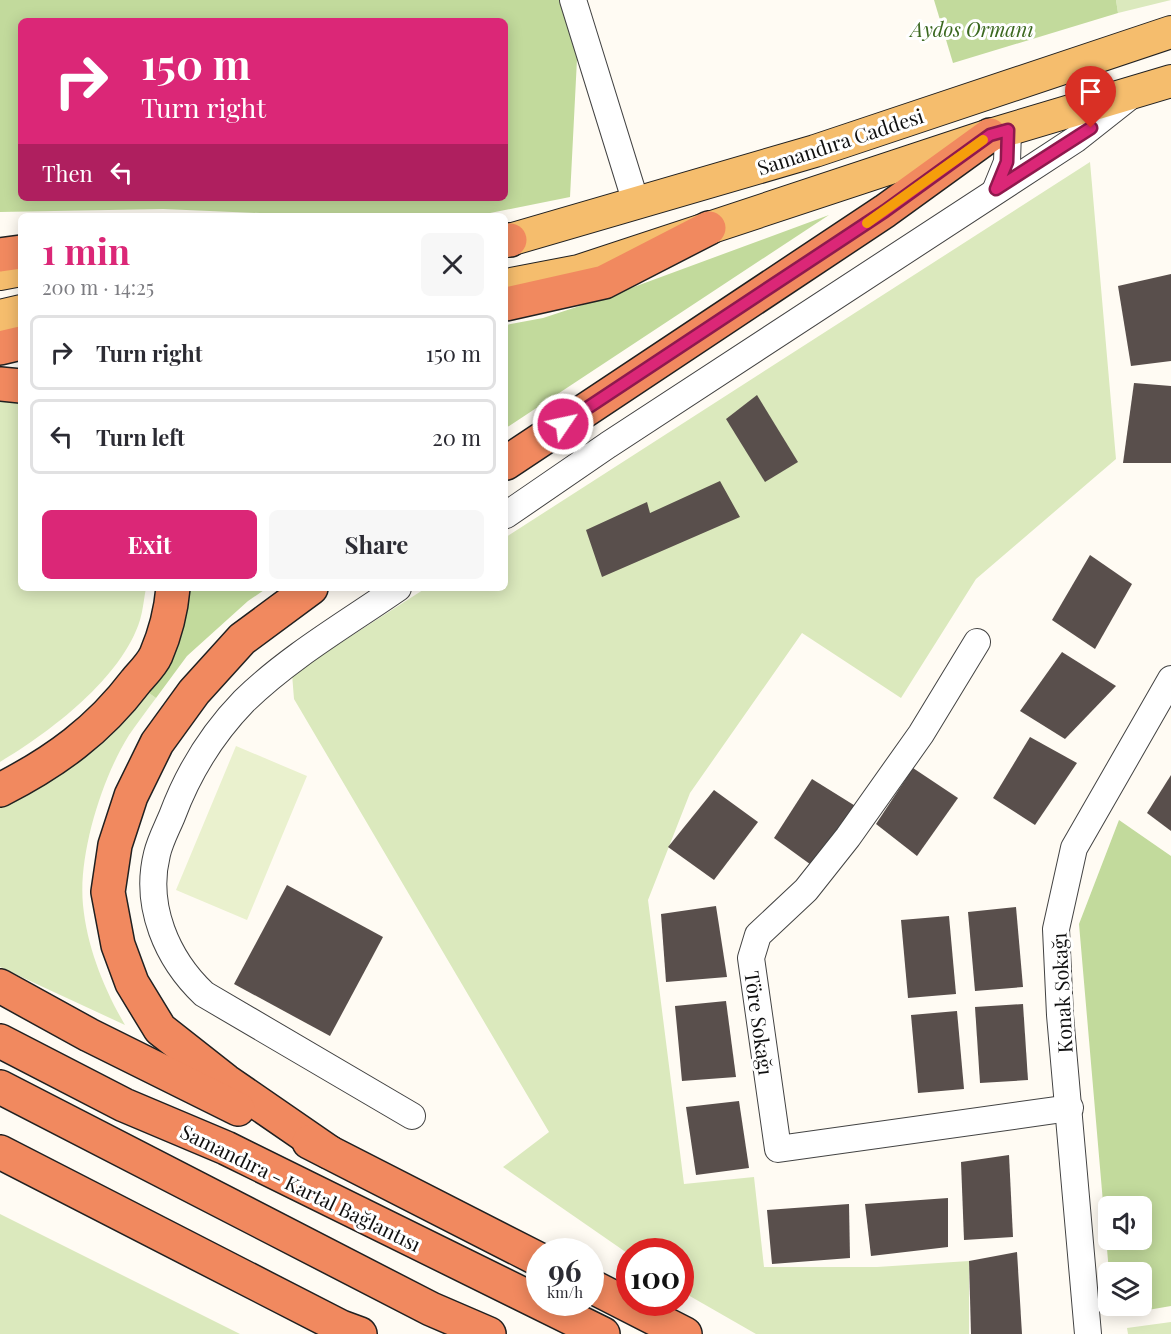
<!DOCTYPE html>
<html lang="en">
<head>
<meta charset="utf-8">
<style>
	:root { --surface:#fff; --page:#f7f7f7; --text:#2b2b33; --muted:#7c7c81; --line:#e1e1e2; --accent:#db2777 }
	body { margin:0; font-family:"Playfair Display",serif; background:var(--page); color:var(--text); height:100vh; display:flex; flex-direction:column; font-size:22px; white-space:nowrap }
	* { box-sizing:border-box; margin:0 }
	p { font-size:20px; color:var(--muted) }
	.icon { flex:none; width:33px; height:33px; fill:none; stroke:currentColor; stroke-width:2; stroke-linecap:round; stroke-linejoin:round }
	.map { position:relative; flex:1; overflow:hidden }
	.sheet { position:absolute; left:18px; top:213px; width:490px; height:378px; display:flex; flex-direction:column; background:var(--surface); border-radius:9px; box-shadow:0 3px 15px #0003 }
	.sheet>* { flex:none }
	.banner { position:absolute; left:18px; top:18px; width:490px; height:183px; border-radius:9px; box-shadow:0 3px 15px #0003; background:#db2777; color:#fff; overflow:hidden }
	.controls { position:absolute; left:1098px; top:1196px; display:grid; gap:12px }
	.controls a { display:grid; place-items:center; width:54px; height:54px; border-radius:9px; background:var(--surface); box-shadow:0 3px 15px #0003; font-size:30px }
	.speed { position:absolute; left:526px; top:1238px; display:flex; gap:12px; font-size:30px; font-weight:700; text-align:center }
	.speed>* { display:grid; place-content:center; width:78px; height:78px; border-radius:50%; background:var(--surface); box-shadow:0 3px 15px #0003; line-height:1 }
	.speed small { font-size:15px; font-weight:400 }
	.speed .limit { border:9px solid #d22; background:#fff; color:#111 }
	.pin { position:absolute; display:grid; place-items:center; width:51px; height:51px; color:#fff; margin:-62px -26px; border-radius:50% 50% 50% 0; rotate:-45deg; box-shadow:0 0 6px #0007 }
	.pin .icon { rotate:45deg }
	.me { position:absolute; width:66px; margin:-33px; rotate:56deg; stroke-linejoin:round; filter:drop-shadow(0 0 4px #0008) }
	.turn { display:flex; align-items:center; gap:21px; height:126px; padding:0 24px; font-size:27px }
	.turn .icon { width:78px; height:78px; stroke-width:2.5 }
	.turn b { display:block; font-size:42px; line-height:51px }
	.then { display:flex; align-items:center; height:57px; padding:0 24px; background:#0003; gap:12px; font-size:22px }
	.round { display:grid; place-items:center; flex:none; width:63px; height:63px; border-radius:9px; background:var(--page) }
	.overview { display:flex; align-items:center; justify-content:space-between; height:102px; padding:0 24px }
	h1 { font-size:36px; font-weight:700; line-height:45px; color:var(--accent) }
	.primary-button { display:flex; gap:12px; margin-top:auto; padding:12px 24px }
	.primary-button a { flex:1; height:69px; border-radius:9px; background:var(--accent); color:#fff; font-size:24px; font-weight:700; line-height:69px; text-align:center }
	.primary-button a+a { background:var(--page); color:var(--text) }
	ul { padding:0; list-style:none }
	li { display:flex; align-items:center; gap:18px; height:75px; margin:0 12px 9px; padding:0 12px; border:3px solid var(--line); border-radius:9px }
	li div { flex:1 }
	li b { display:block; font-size:22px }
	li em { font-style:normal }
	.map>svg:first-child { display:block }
	.green { fill:#dbe9bd }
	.forest { fill:#c2da9c; fill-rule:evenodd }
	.pitch { fill:#eaf1ce }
	.building { fill:#594f4c }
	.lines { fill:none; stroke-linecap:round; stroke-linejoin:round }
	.minor-casing { stroke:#434343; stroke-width:28 }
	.major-casing { stroke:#212121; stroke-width:34 }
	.highway-casing { stroke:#212121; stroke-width:36 }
	.minor { stroke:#fff; stroke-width:26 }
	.major { stroke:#f5bd6d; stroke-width:32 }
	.highway { stroke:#f1895f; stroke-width:33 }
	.route-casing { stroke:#8e194d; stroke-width:15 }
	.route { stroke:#db2777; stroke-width:10 }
	.slow { stroke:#f59e0b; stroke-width:10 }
	.labels { text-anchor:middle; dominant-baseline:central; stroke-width:6; stroke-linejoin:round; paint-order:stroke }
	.park-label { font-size:20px; font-style:italic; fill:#3b6820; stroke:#fff }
	.street-label { font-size:20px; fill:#101010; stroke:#fff }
</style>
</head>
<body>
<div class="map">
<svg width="1171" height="1334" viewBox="0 0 1171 1334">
	<rect width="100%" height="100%" fill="#fffbf3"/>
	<g class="green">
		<polygon points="1116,0 1171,0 1118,13"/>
		<polygon points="1090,162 1116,459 976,579 901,698 802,633 690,793 648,900 684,1184 754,1177 764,1267 877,1267 969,1261 969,1334 756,1334 681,1291 681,1251 630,1251 630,1255 503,1167 549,1132 294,699 292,674 426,588 506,588 506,537"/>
		<path d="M0,395L21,400V588H146C144,598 143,610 140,620C122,678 50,732 0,762Z"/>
		<path d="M146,691L156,698C147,710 138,722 129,735C102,778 78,854 83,905C87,947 104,989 125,1025L0,967V807L75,765L71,759Z"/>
		<polygon points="0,1214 240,1334 0,1334"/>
		<polygon points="1171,1322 1171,1334 1128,1334 1127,1328"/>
	</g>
	<g class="forest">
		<path d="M0,0H580L570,197L475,216H329L163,209L0,212ZM21,21H506V198H21Z"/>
		<polygon points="934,0 1116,0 1118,13 953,63"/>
		<polygon points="829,215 506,428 506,325 543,318 604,298"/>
		<polygon points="184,588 267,588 248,601 187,656 156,698 146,691"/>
		<path d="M1119,820L1171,856V1306L1113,1316L1112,1305H1142V1272H1109L1079,924ZM1108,1206H1142V1239H1108Z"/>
	</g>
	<polygon class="pitch" points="236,746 307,776 247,920 176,890"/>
	<g class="building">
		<polygon points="1171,274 1171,361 1131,366 1118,286"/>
		<polygon points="1134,383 1171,386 1171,463 1123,463"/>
		<polygon points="757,395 798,462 765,482 726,419"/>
		<polygon points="720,481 740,517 602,577 586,530 647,502 650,513"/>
		<polygon points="1090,555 1132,584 1095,649 1052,620"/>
		<polygon points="1062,652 1116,686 1065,739 1020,711"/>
		<polygon points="1030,737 1077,763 1035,825 993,798"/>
		<polygon points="913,768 958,798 917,856 876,824"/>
		<polygon points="1171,775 1171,831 1147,813"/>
		<polygon points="812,779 857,807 814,867 774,838"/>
		<polygon points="714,790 758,822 714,880 668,847"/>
		<polygon points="287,885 383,937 330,1036 234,984"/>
		<polygon points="716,906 727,977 666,982 661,914"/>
		<polygon points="1016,907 1023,987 975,991 968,912"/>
		<polygon points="949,916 956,994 908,998 901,920"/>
		<polygon points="726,1001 736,1077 682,1081 675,1006"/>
		<polygon points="1023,1004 1028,1080 980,1083 975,1007"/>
		<polygon points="957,1011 964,1089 918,1093 911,1015"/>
		<polygon points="739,1101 749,1168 696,1175 686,1107"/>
		<polygon points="1009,1155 1013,1237 964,1240 961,1162"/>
		<polygon points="948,1198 948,1247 871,1256 865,1204"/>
		<polygon points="849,1204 850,1258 772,1264 767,1210"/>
		<polygon points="1017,1252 1022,1334 971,1334 969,1261"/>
	</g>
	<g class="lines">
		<g class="minor-casing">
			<g id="minor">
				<polyline points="573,0 636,203"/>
				<polyline points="996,189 1007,162 1008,130"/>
				<polyline points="506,515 608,445 1076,139 1133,94"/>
				<path d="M398,588C346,624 289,657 244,701C212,734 188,773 172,816C167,828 160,841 157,854C144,906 167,959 204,994L412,1116"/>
				<polyline points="977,642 921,734 848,837 806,890 758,935 751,958 778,1149 1070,1108"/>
				<polyline points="1088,1334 1060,1015 1056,929 1074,848 1171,679"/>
			</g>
		</g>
		<g class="major-casing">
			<g id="major">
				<polyline points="506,241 815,151 1171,32"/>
				<polyline points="0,274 21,270"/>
				<polyline points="506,285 579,271 990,135 1171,81"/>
				<polyline points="0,316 21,311"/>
			</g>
		</g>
		<g class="highway-casing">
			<g id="highway">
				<polyline points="506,240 510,240"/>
				<polyline points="0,255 21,252"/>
				<polyline points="506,304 604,282 709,228"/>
				<polyline points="0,348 21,343"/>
				<polyline points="0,384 21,386"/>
				<polyline points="506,463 885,211 990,135"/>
				<polyline points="311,588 242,639 194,692 157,743 131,796 115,845 108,892 118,945 132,983 160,1029 226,1081 329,1152"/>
				<path d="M0,790C55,762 99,730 136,681C143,673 152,664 156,655C165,634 171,611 173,588"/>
				<polyline points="0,986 89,1035 238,1109"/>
				<polyline points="0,1041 124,1105 226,1148 603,1334"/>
				<polyline points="0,1087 431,1309 489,1334"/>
				<polyline points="309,1142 540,1260"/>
				<polyline points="0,1152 341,1327 360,1334"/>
				<polyline points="591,1286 685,1334"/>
			</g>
		</g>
		<use href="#minor" class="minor"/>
		<use href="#major" class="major"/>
		<use href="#highway" class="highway"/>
	</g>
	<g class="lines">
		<g class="route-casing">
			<polyline id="route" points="563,424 885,211 990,135 1008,130 1007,162 996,189 1091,128"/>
		</g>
		<use href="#route" class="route"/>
		<polyline class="slow" points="867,223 983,140"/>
	</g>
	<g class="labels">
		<g class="park-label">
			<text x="972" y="28">Aydos Ormanı</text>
		</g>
		<g class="street-label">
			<text transform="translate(840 141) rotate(-18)">Samandıra Caddesi</text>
			<text transform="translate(1061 993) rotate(-93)">Konak Sokağı</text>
			<text transform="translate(760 1023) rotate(82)">Töre Sokağı</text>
			<text transform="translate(301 1187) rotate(26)">Samandıra - Kartal Bağlantısı</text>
		</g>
	</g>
</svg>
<div class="controls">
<a><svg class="icon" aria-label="sound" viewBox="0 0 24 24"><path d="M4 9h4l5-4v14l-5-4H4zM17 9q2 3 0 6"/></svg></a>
<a><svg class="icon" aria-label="layers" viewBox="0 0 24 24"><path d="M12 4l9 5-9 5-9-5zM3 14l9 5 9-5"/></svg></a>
</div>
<div class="speed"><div>96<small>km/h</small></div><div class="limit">100</div></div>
<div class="pin" style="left:1091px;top:128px;background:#d93025"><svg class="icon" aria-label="arrive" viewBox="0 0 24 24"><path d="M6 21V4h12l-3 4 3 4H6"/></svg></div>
<svg class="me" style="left:563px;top:424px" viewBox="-20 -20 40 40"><circle r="17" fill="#db2777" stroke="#fff" stroke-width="3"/><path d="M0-11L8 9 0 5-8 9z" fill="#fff"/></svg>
<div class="banner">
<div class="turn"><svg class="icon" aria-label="right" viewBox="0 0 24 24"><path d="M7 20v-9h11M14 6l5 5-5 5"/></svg><div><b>150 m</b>Turn right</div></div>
<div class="then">Then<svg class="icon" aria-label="left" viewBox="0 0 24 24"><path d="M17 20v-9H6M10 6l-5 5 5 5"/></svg></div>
</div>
<section class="sheet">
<div class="overview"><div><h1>1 min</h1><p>200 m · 14:25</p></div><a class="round"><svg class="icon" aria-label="close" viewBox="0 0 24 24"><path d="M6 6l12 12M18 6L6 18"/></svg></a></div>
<ul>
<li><svg class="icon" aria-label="right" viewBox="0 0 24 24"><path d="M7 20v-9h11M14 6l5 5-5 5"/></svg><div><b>Turn right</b></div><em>150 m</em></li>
<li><svg class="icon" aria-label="left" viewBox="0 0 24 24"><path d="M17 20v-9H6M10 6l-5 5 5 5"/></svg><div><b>Turn left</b></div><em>20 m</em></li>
</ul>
<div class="primary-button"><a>Exit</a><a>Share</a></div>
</section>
</div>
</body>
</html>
